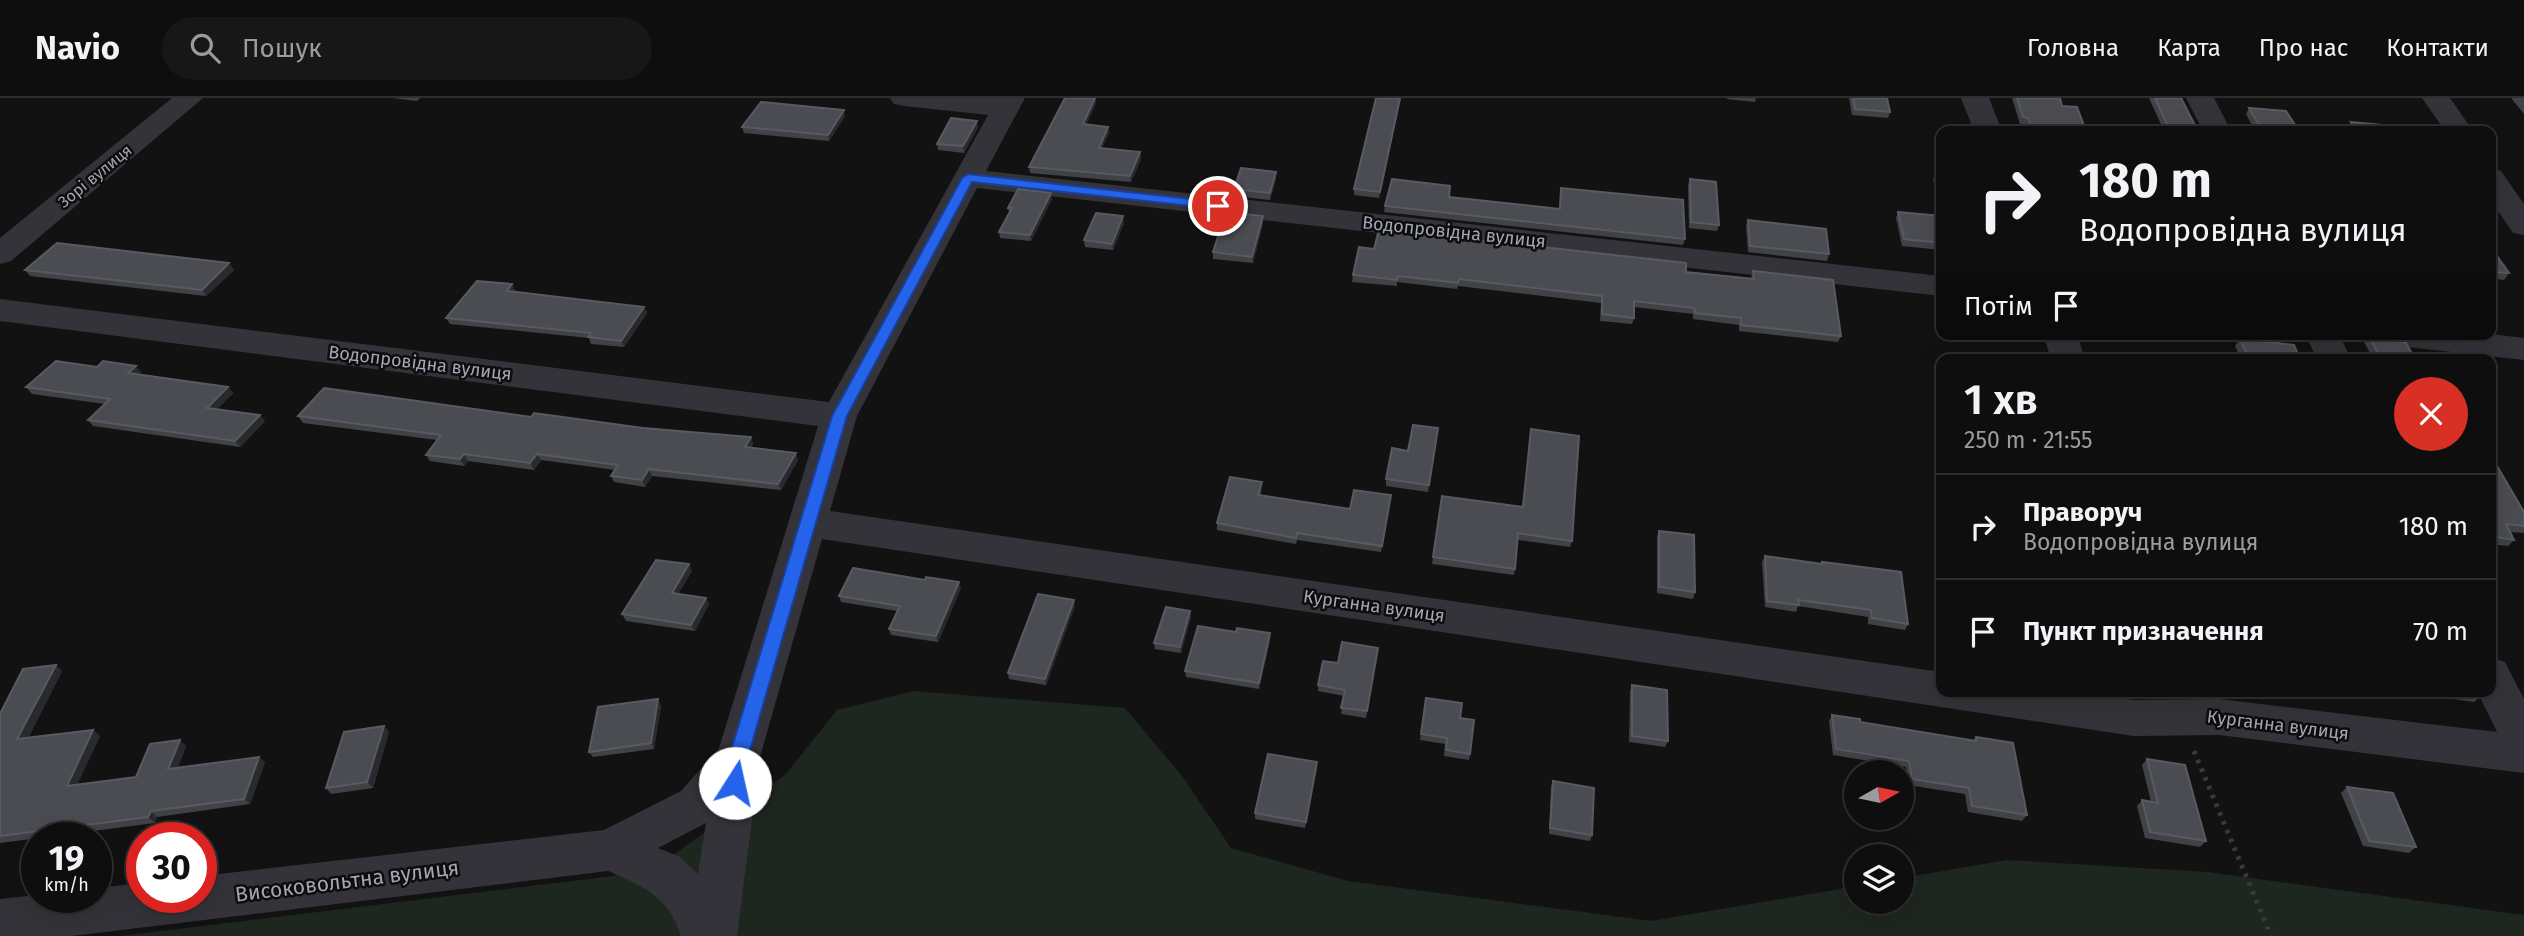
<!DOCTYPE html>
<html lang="uk">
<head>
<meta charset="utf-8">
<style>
	:root { --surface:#0e0e0e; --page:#171717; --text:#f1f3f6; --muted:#9b9c9e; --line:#2e2e2e }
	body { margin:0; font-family:"Fira Sans",sans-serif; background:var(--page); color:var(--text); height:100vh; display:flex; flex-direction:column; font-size:26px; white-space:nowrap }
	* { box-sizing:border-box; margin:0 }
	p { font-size:23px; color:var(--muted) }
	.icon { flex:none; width:38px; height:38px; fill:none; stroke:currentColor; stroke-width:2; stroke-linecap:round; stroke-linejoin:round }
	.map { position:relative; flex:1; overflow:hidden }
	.sheet { position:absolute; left:1936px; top:256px; width:560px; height:343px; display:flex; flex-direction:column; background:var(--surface); border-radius:14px; box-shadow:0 7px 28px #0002,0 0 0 2px var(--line) }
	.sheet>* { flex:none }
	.banner { position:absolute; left:1936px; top:28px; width:560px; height:214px; border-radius:14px; box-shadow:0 7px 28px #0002,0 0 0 2px var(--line); background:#0e0e0e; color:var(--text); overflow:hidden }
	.needle { width:46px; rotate:81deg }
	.buttons { position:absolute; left:1844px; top:662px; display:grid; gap:14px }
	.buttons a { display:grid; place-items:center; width:70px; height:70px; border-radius:50%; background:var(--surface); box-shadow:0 7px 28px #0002,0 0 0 2px var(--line); font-size:35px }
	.speed { position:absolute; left:21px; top:724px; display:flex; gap:14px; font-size:35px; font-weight:700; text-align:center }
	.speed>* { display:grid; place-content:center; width:91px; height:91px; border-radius:50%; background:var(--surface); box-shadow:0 7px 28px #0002,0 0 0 2px var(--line); line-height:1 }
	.speed small { font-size:18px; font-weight:400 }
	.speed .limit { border:10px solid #d22; background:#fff; color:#111 }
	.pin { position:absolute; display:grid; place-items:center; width:60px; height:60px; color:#fff; margin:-30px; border:4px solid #fff; border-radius:50%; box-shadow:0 2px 7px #0007 }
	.me { position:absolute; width:77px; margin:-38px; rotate:10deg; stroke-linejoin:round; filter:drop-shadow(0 0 5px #0008) }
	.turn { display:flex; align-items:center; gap:24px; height:147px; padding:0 28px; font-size:32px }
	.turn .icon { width:91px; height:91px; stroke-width:2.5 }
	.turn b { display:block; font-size:49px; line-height:60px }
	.then { display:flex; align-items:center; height:66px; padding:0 28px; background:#0003; gap:14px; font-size:26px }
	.round { display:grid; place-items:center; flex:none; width:74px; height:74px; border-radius:37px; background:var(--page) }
	.overview { display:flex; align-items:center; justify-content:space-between; height:119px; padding:0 28px }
	h1 { font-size:42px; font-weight:600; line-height:52px }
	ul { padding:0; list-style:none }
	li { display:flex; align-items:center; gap:21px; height:105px; padding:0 28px; border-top:2px solid var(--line) }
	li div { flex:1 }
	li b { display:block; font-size:26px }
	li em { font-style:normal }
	header { display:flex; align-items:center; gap:42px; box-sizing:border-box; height:98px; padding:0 35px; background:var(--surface); border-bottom:2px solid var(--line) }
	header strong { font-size:33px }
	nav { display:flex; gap:38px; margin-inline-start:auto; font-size:24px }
	.search { width:490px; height:63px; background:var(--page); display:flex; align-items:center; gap:18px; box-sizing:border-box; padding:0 24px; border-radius:38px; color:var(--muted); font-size:26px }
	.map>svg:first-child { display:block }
	.green { fill:#1e2620 }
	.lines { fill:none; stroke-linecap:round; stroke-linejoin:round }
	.path { stroke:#383a40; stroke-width:5; stroke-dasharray:3.5 6; stroke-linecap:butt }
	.minor { fill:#333339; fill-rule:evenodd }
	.wall { fill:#404246 }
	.shaded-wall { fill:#292a2d }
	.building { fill:#4b4c52; stroke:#585a62; stroke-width:2 }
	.route { fill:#2563eb; stroke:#184099; stroke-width:2 }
	.labels { text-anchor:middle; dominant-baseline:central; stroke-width:5; stroke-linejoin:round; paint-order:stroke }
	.far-street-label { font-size:16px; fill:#a2a6b5; stroke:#0d0d0e }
	.street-label { font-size:18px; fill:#a2a6b5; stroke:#0d0d0e }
	.near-street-label { font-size:21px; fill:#a2a6b5; stroke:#0d0d0e }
</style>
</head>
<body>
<header>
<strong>Navio</strong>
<div class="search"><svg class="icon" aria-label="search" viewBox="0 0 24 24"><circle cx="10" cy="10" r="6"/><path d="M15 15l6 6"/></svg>Пошук</div>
<nav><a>Головна</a><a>Карта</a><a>Про нас</a><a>Контакти</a></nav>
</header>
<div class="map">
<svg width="2524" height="838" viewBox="0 0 2524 838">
	<rect width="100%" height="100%" fill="#121213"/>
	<polygon class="green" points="914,593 1125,610 1182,678 1231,750 1348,783 1651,823 1857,788 1857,803 1902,803 1902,780 2007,762 2207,774 2524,817 2524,838 120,838 613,778 673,757 786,676 837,612"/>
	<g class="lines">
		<polyline class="path" points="2194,653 2271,838"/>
		<g class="minor">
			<polygon points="172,0 203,0 11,163 0,166 0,140"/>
			<path d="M890,0H1025L986,73L1941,178V198L977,90L857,318L830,413L1941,574V593H2075L2134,602L2219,601L2497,634L2477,593H2490V559L2505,564L2524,601V675L2219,637L2134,638L822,441L760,659L737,838H681C669,799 643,788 608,773L72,838H0V801L37,797V800H96V790L142,785V800H201V778L604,732L681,693L719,650L818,328L0,223V201L829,304L988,17L904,8L894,6ZM706,725L698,776L680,759L658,750Z"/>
			<polygon points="1961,0 1989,0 2002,33 1974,33"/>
			<polygon points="2186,0 2214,0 2231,33 2203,33"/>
			<polygon points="2422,0 2450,0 2473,33 2445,33"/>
			<polygon points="2490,70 2501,73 2524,106 2524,137 2513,135 2490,101"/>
			<polygon points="2043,236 2077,236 2085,261 2051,261"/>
			<polygon points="2305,236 2339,236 2351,261 2317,261"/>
			<polygon points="2372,236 2490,236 2524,240 2524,262 2389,247 2377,244"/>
		</g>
	</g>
	<g class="wall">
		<polygon points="392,0 420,0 417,3"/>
		<polygon points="1401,0 1379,100 1354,97 1354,91"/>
		<polygon points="1727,0 1756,0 1755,4 1727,1"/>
		<polygon points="1849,0 1887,0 1890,14 1888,20 1852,17"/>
		<polygon points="2012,0 2060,0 2062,8 2086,33 2028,33 2025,26 2020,26"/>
		<polygon points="2149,0 2181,0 2198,33 2164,33"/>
		<polygon points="2511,0 2524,0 2524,16"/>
		<polygon points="1096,5 1086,27 1108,29 1109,35 1102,50 1140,54 1141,61 1131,84 1030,75 1029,69"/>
		<polygon points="2249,10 2299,33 2255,33 2246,16"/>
		<polygon points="845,18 829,43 744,35 742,29"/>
		<polygon points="2351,24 2397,33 2348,33 2347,31"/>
		<polygon points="978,29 964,55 938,52 937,46"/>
		<polygon points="1936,76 1941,76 1941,114 1933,82"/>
		<polygon points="1276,81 1270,102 1234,98 1234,91"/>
		<polygon points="1690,81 1719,127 1717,133 1689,130 1688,87"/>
		<polygon points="1561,90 1685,141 1683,147 1384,114 1385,108 1449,99 1559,111"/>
		<polygon points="1052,101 1031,143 1000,140 999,134 1009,115 1008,110"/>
		<polygon points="1898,114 1941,118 1941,152 1902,148 1896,120"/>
		<polygon points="1748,122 1829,156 1827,163 1748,154 1746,128"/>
		<polygon points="1124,125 1113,152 1085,149 1084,142"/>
		<polygon points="1263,125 1253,165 1213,161 1213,154"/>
		<polygon points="2490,148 2509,175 2504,182 2490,180"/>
		<polygon points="1374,151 1686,174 1751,180 1753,173 1841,238 1838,244 1739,233 1739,227 1693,221 1693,216 1634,209 1634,220 1632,226 1600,223 1601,205 1458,188 1457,191 1397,184 1397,188 1352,184 1353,177"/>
		<polygon points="229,165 234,172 206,198 30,178 25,172"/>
		<polygon points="512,186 515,193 514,194 644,209 647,215 624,249 591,246 589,240 450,226 446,220"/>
		<polygon points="2360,236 2379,236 2381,240 2415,261 2373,261"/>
		<polygon points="2240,241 2300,261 2241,261 2235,248"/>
		<polygon points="141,274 139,276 228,289 233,295 217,311 265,323 240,349 93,328 88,322 105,306 32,296 26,289"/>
		<polygon points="298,318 531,319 643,330 751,339 753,346 751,350 798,362 781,392 652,378 645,389 614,384 611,378 615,372 541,362 534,372 468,363 464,368 430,363 426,357 437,342 303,325"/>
		<polygon points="1438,330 1428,394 1386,388 1386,381 1408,353"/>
		<polygon points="1531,331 1572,443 1570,449 1518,442 1514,477 1432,466 1442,398 1522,409"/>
		<polygon points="2490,356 2524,414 2524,435 2510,434 2514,442 2508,448 2490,446"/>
		<polygon points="1262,391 1260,398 1350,411 1390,404 1381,454 1297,442 1296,446 1217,432 1217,425"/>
		<polygon points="1659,433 1695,494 1693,501 1657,495 1657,439"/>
		<polygon points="1765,458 1821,466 1822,464 1908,526 1905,532 1868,526 1868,519 1798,508 1796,514 1765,509 1762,464"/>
		<polygon points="692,473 678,496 706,500 709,506 695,533 626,523 622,516"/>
		<polygon points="961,490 938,544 891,537 889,531 897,513 841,504 839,498"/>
		<polygon points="1075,508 1046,587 1009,581 1008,575"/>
		<polygon points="1190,513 1191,519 1181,555 1155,551 1154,545"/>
		<polygon points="1236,534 1270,535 1270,542 1259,591 1186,579 1185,573"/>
		<polygon points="1377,556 1366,620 1341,616 1344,598 1318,593 1318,587 1338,565"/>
		<polygon points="62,573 28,640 93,632 100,638 77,686 136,679 186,648 178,669 265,664 250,706 157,719 155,725 0,745 0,616"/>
		<polygon points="1632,587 1668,643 1665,649 1629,644 1630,593"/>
		<polygon points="2397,593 2479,593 2481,598 2474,604"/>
		<polygon points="1426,600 1460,620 1470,656 1469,662 1444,658 1445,646 1420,642"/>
		<polygon points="661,608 654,651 593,659 589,654"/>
		<polygon points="1832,617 1860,624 1973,642 1976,639 2027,717 2022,723 1968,714 1965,696 1908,687 1906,669 1833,657 1829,623"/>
		<polygon points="384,628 389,634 373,690 331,696 326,690"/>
		<polygon points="2147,661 2206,743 2200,749 2145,740 2137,708 2142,702 2151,704 2142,667"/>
		<polygon points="1317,664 1305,730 1255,721 1255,715"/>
		<polygon points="1553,683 1592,737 1590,743 1549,736 1551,689"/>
		<polygon points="2347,689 2416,749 2409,755 2363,748 2341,695"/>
	</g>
	<g class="shaded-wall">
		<polygon points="1096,0 1096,5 1083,33 1083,26"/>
		<polygon points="1400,0 1401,0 1379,100 1380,94"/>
		<polygon points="844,12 845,18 829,43 828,37"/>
		<polygon points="977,23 978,29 964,55 963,48"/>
		<polygon points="1108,29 1109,35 1099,56 1099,50"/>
		<polygon points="1140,54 1141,61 1131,84 1130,78"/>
		<polygon points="1276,74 1276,81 1270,102 1270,95"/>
		<polygon points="1051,95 1052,101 1031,143 1030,137"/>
		<polygon points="1123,118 1124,125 1113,152 1112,146"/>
		<polygon points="1263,118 1263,125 1253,165 1252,159"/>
		<polygon points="229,165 234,172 206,198 202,192"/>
		<polygon points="512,186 515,193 510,199 507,193"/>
		<polygon points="644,209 647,215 624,249 621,243"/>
		<polygon points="136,268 141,274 134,281 128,275"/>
		<polygon points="228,289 233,295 212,316 207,310"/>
		<polygon points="260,317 265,323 240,349 235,343"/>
		<polygon points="751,339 753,346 747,355 745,349"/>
		<polygon points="796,355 798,362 781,392 778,386"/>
		<polygon points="464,356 468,363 464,368 460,361"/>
		<polygon points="537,356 541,362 534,372 530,365"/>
		<polygon points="649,371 652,378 645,389 642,382"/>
		<polygon points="689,466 692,473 675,501 672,495"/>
		<polygon points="959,484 961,490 938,544 936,538"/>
		<polygon points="706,500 709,506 695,533 691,527"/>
		<polygon points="1074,502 1075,508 1046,587 1045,581"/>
		<polygon points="1190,513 1191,519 1181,555 1180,549"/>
		<polygon points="1270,535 1270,542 1259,591 1259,585"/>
		<polygon points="56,567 62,573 25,647 17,641"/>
		<polygon points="658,601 661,608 654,651 651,645"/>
		<polygon points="384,628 389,634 373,690 367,684"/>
		<polygon points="93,632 100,638 74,694 67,688"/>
		<polygon points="180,642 186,648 175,677 168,671"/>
		<polygon points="259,659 265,664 250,706 244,701"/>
		<polygon points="1317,664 1317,670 1305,730 1306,724"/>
		<polygon points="151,713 157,719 155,725 148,719"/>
	</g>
	<g class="building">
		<polygon points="1065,0 1095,0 1083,26 1108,29 1099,50 1140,54 1130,78 1029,69"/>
		<polygon points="1376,0 1400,0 1380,94 1354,91"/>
		<polygon points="1853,0 1887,0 1890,14 1855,11"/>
		<polygon points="2017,0 2060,0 2062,8 2077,9 2086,33 2033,33 2028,20 2023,19"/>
		<polygon points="2155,0 2181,0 2198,33 2170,33"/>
		<polygon points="761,4 844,12 828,37 742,29"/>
		<polygon points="2249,10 2286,13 2299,33 2263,33"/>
		<polygon points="951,20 977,23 963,48 937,46"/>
		<polygon points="2351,24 2393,28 2397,33 2357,33"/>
		<polygon points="1241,70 1276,74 1270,95 1234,91"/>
		<polygon points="1936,76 1941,76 1941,96"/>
		<polygon points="1392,81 1450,88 1449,99 1560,111 1561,90 1683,102 1685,141 1385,108"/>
		<polygon points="1690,81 1716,84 1719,127 1691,124"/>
		<polygon points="1018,91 1051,95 1030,137 999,134 1012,110 1008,110"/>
		<polygon points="1226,114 1263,118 1252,159 1213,154"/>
		<polygon points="1898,114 1941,118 1941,145 1904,141"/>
		<polygon points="1096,115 1123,118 1112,146 1084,142"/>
		<polygon points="1748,122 1826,131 1829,156 1750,148"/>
		<polygon points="1379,131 1686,165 1686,174 1754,181 1753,173 1833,182 1841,238 1741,227 1741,220 1695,215 1694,210 1634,203 1634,220 1602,216 1602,198 1459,181 1458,185 1398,178 1397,182 1353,177 1359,149 1374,151"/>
		<polygon points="57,145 229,165 202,192 25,172"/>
		<polygon points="2490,148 2509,175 2490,174"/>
		<polygon points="477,183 512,186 507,193 644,209 621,243 588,239 591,235 446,220"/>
		<polygon points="2368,236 2379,236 2381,240 2406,245 2415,261 2381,261"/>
		<polygon points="2240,241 2294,247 2300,261 2249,261"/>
		<polygon points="56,263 97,269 103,263 136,268 128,275 228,289 207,310 260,317 235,343 88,322 110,301 26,289"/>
		<polygon points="324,290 531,319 534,315 643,330 751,339 745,349 796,355 778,386 649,371 642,382 611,378 618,367 537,356 530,365 464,356 460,361 426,357 441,337 298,318"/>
		<polygon points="1413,327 1438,330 1429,387 1386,381 1392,350 1408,353"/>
		<polygon points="1531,331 1579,338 1572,443 1518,435 1515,471 1433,459 1442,398 1523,409"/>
		<polygon points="2490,356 2524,414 2524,428 2506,426 2514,442 2490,438"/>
		<polygon points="1230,379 1262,384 1258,397 1350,411 1354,392 1391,397 1382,448 1297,435 1296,440 1217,425"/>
		<polygon points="1659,433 1694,437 1695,494 1659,489"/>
		<polygon points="1765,458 1822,466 1822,464 1901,474 1908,526 1872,520 1871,512 1798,502 1799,507 1767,503"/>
		<polygon points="656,462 689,466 672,495 706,500 691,527 622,516"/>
		<polygon points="853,470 925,482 926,479 959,484 936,538 889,531 900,508 839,498"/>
		<polygon points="1038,496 1074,502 1045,581 1008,575"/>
		<polygon points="1166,509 1190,513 1180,549 1154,545"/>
		<polygon points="1198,528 1236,534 1237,530 1270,535 1259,585 1185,573"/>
		<polygon points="1342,544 1378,550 1367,613 1341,610 1345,592 1318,587 1323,563 1338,565"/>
		<polygon points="56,567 17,641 93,632 67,688 136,679 150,646 180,642 168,671 259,659 244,701 151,713 148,719 0,738 0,616 23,571"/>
		<polygon points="1632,587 1667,592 1668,643 1632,638"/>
		<polygon points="2448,593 2479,593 2481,598"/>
		<polygon points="1426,600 1462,605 1460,620 1474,622 1470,656 1446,652 1447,640 1421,636"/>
		<polygon points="658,601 651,645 589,654 598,609"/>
		<polygon points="1832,617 1860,621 1860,624 1976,643 1976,639 2013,645 2027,717 1972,708 1969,690 1912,681 1909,663 1836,651"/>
		<polygon points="384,628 367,684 326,690 344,634"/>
		<polygon points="1268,656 1317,664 1306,724 1255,715"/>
		<polygon points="2147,661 2185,667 2206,743 2150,734 2142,702 2158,705"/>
		<polygon points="1553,683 1594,690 1592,737 1550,730"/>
		<polygon points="2347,689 2393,695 2416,749 2369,743"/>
	</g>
	<polygon class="route" points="968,76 1218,104 1224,108 1218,111 972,84 847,318 748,659 741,690 735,693 728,690 726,685 729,659 832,318 962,80"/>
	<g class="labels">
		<g class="far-street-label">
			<text transform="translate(95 78) rotate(-39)">Зорі вулиця</text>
		</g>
		<g class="street-label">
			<text transform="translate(1454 134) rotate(6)">Водопровідна вулиця</text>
			<text transform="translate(420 265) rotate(7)">Водопровідна вулиця</text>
			<text transform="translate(1374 508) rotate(8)">Курганна вулиця</text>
			<text transform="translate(2278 627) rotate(7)">Курганна вулиця</text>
		</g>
		<g class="near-street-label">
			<text transform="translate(347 783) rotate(-7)">Високовольтна вулиця</text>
		</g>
	</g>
</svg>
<div class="buttons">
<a><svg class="needle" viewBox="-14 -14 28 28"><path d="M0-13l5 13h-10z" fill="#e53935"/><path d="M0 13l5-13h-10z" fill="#9b9c9e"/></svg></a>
<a><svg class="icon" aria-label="layers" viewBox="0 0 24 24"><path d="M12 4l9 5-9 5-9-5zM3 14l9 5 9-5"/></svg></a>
</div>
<div class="speed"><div>19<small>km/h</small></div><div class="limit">30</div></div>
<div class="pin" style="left:1218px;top:108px;background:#d93025"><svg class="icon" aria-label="arrive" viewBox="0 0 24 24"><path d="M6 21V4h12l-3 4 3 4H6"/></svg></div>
<svg class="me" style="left:735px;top:685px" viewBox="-20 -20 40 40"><circle r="19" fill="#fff"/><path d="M0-13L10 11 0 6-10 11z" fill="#2563eb"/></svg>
<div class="banner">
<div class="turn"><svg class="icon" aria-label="right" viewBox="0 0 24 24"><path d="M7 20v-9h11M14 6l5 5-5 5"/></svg><div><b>180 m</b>Водопровідна вулиця</div></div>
<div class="then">Потім<svg class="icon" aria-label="arrive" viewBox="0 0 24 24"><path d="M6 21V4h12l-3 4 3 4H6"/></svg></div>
</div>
<section class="sheet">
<div class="overview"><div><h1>1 хв</h1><p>250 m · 21:55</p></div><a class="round" style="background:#d93025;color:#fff"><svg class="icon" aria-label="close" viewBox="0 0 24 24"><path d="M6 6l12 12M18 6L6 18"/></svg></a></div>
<ul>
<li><svg class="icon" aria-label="right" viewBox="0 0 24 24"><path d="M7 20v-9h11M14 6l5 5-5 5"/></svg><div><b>Праворуч</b><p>Водопровідна вулиця</p></div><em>180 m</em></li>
<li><svg class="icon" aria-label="arrive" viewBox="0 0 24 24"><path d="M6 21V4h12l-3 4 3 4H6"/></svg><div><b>Пункт призначення</b></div><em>70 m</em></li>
</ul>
</section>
</div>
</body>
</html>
